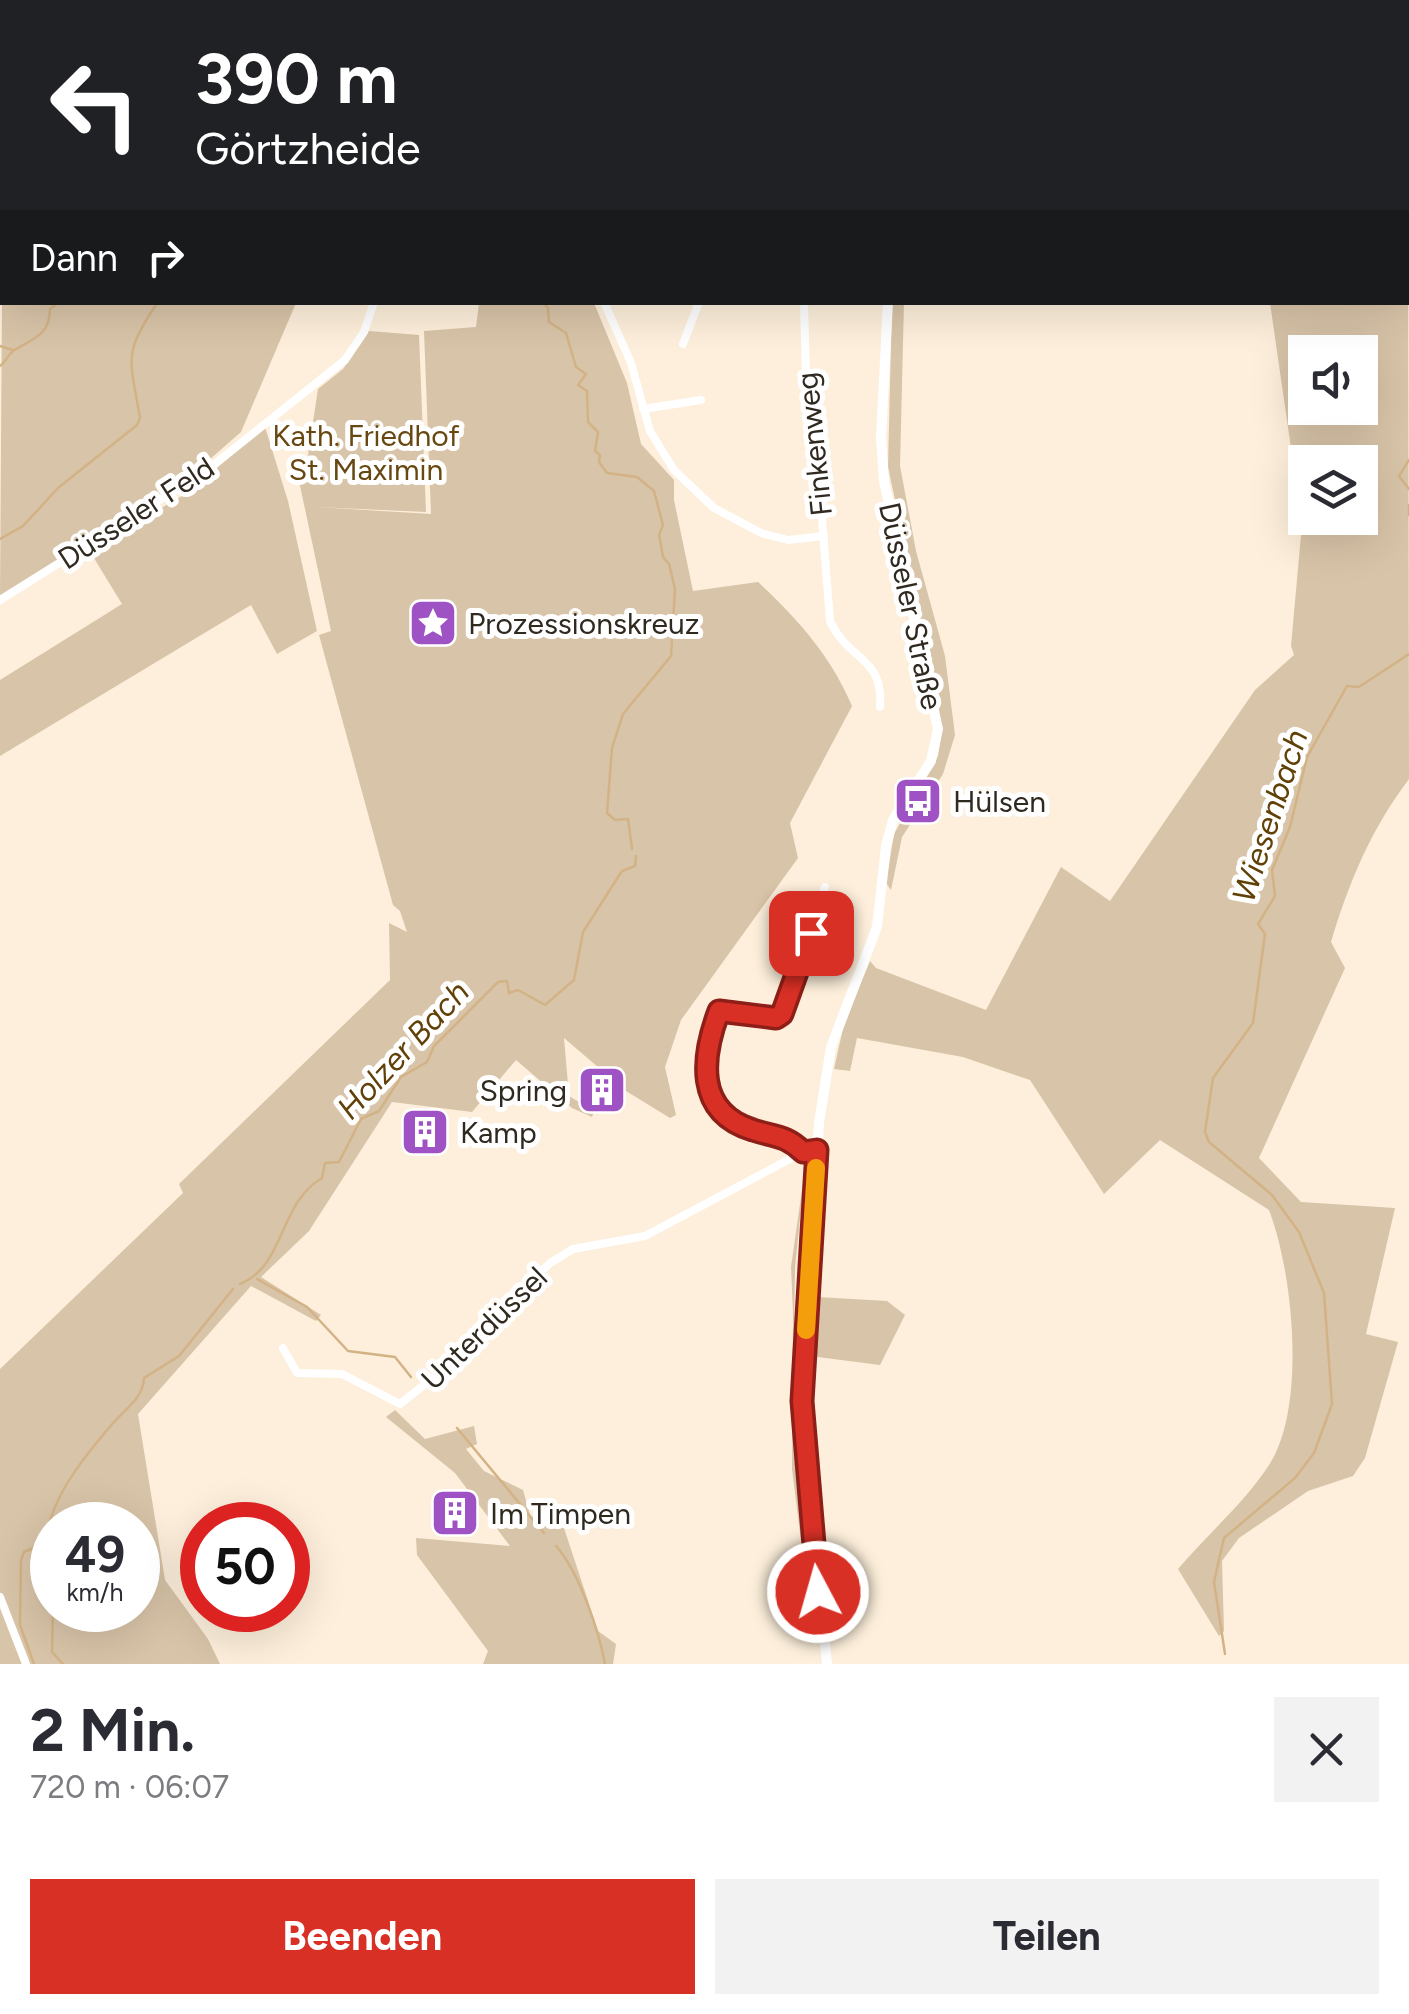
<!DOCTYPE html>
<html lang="de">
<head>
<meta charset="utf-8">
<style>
	:root { --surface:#fff; --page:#f2f2f3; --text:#2b2b33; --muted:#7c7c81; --accent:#d93025 }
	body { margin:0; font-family:Figtree,sans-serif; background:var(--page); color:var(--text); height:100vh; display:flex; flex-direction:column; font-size:38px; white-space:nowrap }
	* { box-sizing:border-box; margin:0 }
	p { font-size:32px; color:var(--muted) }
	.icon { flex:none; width:55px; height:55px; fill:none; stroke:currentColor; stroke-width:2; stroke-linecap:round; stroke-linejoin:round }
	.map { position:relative; height:1664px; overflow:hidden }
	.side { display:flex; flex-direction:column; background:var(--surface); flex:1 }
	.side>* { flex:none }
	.banner { position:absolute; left:0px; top:0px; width:1410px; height:305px; box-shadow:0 10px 40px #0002; background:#202124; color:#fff; overflow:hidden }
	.tools { position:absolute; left:1288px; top:335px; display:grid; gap:20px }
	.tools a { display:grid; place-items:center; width:90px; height:90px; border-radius:0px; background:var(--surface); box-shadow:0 10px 40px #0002; font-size:50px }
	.speed { position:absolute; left:30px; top:1502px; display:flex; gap:20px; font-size:50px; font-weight:700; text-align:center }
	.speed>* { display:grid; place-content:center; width:130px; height:130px; border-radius:50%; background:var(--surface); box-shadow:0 10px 40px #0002; line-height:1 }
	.speed small { font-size:25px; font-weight:400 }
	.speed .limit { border:15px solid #d22; background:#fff; color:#111 }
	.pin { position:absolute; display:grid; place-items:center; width:85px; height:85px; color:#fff; margin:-42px; border-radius:20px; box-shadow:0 5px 15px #0006 }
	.me { position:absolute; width:110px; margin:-55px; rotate:354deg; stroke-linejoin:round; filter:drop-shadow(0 0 8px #0008) }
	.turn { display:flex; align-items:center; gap:35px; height:210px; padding:0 30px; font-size:45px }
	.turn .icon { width:130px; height:130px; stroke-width:2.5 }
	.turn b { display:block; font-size:70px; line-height:85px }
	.then { display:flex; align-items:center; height:95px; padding:0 30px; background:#0003; gap:20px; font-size:38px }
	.round { display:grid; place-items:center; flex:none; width:105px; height:105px; border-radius:0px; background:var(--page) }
	.overview { display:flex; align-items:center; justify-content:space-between; height:170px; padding:0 30px }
	h1 { font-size:60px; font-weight:700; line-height:75px }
	.button { display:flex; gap:20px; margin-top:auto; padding:20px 30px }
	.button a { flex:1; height:115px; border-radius:0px; background:var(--accent); color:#fff; font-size:40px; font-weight:700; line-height:115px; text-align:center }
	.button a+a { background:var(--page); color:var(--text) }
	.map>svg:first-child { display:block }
	.green { fill:#d8c4a8; fill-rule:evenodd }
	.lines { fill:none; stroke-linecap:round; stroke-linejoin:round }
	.stream { stroke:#d3b386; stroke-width:2.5 }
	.street { stroke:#fff; stroke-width:8 }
	.secondary { stroke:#fff; stroke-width:10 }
	.route-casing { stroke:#8d1f18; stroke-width:25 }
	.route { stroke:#d93025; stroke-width:18 }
	.slow { stroke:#f59e0b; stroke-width:18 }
	.labels { text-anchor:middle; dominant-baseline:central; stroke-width:10; stroke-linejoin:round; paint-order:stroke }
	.park-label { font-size:30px; fill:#684811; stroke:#fff }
	.street-label { font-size:30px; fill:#302920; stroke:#fff }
	.poi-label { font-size:30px; fill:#302920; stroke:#fff; text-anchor:start }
	.water-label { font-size:32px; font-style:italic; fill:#614107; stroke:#fff }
</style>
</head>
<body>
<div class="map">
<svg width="1409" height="1664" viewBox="0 0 1409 1664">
	<rect width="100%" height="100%" fill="#fdefdb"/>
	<g class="green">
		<path d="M1408,195L1409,779C1371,829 1349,882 1331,942L1345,968L1259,1158L1301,1202L1395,1208L1366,1334L1398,1342L1365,1458L1353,1476L1308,1491L1239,1538L1222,1561L1224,1631L1219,1636L1178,1569C1207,1535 1245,1502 1269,1465C1307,1407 1293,1272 1269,1210L1160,1140L1104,1194L1030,1080L963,1057L857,1038L850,1071L834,1069L844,1024L870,961L876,968L986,1010L1061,867L1110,901L1255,690L1294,655L1291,646L1302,524L1270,303L1408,302ZM1305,352H1360V408H1305ZM1305,462H1360V518H1305Z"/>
		<polygon points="2,298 2,302 296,303 241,432 177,488 0,597"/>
		<polygon points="904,302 900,466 916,551 945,656 955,735 943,774 902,837 891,890 886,883 894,834 938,756 941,738 929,659 888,467 892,303"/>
		<path d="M479,303H594L627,383L641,444L674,480V500L693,591L758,582C797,618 831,656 852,706L790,823L798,858L681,1020L665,1067L676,1115L670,1118L626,1091L564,1038L569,1096L594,1111L592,1117L572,1108L516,1060L472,1112L392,1102L309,1231L261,1277L321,1315L316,1321L251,1286L138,1414L165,1580L208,1639L220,1664H0V1369L183,1193L179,1184L390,980L389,923L407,932L400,911L393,905L319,635L331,631L299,481H304L318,389L343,369L369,331L419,335L426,512L316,507L431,514L424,331L476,327ZM52,1525H138V1610H52Z"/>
		<polygon points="265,427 288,501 317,631 277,654 251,605 0,756 0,680 122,604 89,550 187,493"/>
		<polygon points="805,1169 795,1268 793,1403 804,1565 792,1469 793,1312 791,1267"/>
		<polygon points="817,1297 887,1301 905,1315 880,1365 810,1356"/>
		<polygon points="395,1410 425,1439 474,1426 477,1444 466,1449 484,1471 523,1490 531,1518 562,1522 598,1631 616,1644 613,1664 483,1664 488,1651 417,1555 416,1538 510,1546 455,1473 386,1417"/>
	</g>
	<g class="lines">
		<g class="stream">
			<polyline points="1317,0 1318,2"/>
			<polyline points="246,2 248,0"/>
			<polyline points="329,2 330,0"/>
			<polyline points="447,2 448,0"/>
			<polyline points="543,302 548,308 549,322 566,333 576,367 586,374 578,385 587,391 588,422 598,432 595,451 600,455 599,462 607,473 637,477 654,491 663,525 659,535 663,557 669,564 675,589 671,656 623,714 612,748 607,813 615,820 628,819 632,849"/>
			<polyline points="0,346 13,350"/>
			<path d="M0,366C7,361 9,352 16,349C35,338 50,334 50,309L59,302"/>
			<polyline points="1409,460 1399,476 1409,489"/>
			<polyline points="1409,505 1409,515"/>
			<path d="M0,539L23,526L58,488L137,425L140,418C130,358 122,354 158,302"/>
			<polyline points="257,1279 307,1307 348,1351 395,1357 411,1377"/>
			<path d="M240,1284C286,1265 278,1204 322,1178L325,1163L339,1162L361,1119L379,1111L401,1077L427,1062L434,1046L498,982L507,981L509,993L518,990L545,1005L574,980L583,932L622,871L635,866L636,856"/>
			<polyline points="457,1428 544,1533"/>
			<path d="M556,1546C579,1572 599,1631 605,1664"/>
			<path d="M52,1582L42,1574C41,1510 74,1468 114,1422C127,1407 143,1398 144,1378L179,1356L233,1289"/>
			<polyline points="53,1610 52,1652 63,1664"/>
			<polyline points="1225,1654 1214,1582 1224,1538 1295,1478 1314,1453 1332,1404 1324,1293 1299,1232 1272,1195 1209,1142 1205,1132 1213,1078 1253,1023 1265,934 1258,924 1275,896 1272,870 1290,827 1307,757 1347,686 1359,687 1409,654"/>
			<polyline points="34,1664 20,1625 21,1560 24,1552 45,1543"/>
		</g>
		<g class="street">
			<polyline points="711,0 720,2"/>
			<polyline points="272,2 274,0"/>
			<polyline points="618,2 621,0"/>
			<polyline points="604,302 631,363 650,431 674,470 714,508 761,533 788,540 824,536"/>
			<path d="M804,302L806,376L813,403L830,621C848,661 884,656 880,707"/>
			<polyline points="683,344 699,302"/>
			<polyline points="643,409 701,400"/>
			<polyline points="0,600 206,471 345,360 364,332 374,302"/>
			<path d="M817,1150L803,1152C786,1134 772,1137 751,1129C733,1123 719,1106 707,1092L704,1052L719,1011L777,1018L782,1014L825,887"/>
			<polyline points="283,1348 297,1373 342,1374 400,1404 433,1378 550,1263 573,1249 645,1236 803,1152"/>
			<polyline points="0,1597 26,1664"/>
		</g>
		<g class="secondary">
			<polyline points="503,0 503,2"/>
			<polyline points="827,1664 802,1401 819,1123 831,1047 877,927 886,846 893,820 931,761 938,729 884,481 881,438 888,302"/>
		</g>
	</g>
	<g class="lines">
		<g class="route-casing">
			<path id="route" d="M811,933L782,1014L776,1018L719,1011C702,1056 694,1112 753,1130C774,1137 786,1135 803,1152L817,1150L802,1401L818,1592"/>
		</g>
		<use href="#route" class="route"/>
		<polyline class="slow" points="806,1330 816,1168"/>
	</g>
	<defs>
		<g id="sight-square" transform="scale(2.5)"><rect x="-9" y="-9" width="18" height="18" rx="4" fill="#9e52c4" stroke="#fff"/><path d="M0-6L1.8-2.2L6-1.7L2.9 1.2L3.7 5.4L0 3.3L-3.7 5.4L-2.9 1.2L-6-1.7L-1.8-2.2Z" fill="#fff"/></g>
		<g id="bus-square" transform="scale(2.5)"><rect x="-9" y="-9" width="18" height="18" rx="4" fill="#9e52c4" stroke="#fff"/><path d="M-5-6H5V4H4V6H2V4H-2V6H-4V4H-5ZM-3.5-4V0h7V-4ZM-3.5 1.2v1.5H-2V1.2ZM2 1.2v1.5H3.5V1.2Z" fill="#fff"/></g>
		<g id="building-square" transform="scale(2.5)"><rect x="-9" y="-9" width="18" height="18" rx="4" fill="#9e52c4" stroke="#fff"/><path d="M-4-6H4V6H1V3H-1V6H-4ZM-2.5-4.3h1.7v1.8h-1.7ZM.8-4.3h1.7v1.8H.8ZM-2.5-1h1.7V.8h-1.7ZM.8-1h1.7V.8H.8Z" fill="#fff"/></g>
	</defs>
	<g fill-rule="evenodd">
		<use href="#sight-square" x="433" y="623"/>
		<use href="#bus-square" x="918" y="801"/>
		<use href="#building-square" x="602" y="1090"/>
		<use href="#building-square" x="425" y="1132"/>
		<use href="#building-square" x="455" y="1513"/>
	</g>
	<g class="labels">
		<g class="park-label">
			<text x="366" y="435">Kath. Friedhof<tspan x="366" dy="34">St. Maximin</tspan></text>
		</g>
		<g class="street-label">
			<text transform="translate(814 444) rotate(-96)">Finkenweg</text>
			<text transform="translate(136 513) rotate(-33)">Düsseler Feld</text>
			<text transform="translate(911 606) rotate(78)">Düsseler Straße</text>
			<text transform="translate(484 1328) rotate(-44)">Unterdüssel</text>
		</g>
		<g class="poi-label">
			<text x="468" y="623">Prozessionskreuz</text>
			<text x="953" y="801">Hülsen</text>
			<text x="567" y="1090" text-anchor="end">Spring</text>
			<text x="460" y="1132">Kamp</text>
			<text x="490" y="1513">Im Timpen</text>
		</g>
		<g class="water-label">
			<text transform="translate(1270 816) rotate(-72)">Wiesenbach</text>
			<text transform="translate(403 1050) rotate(-47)">Holzer Bach</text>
		</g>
	</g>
</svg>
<div class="tools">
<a><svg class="icon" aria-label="sound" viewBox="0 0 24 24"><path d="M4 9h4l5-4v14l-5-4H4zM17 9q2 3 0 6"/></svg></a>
<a><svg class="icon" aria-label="layers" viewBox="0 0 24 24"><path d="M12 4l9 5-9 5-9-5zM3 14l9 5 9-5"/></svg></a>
</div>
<div class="speed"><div>49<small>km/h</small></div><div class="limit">50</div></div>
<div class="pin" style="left:811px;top:933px;background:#d93025"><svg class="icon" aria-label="arrive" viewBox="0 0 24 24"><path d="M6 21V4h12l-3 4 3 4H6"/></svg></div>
<svg class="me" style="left:818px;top:1592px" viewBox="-20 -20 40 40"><circle r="17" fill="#d93025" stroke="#fff" stroke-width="3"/><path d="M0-11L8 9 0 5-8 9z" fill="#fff"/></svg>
<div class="banner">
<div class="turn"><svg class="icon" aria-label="left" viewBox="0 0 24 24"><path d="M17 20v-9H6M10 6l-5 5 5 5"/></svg><div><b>390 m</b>Görtzheide</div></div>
<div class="then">Dann<svg class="icon" aria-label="right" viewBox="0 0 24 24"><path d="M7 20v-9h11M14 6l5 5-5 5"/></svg></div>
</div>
</div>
<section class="side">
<div class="overview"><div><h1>2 Min.</h1><p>720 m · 06:07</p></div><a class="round"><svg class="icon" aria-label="close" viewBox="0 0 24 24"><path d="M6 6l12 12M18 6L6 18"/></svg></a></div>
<div class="button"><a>Beenden</a><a>Teilen</a></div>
</section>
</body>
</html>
